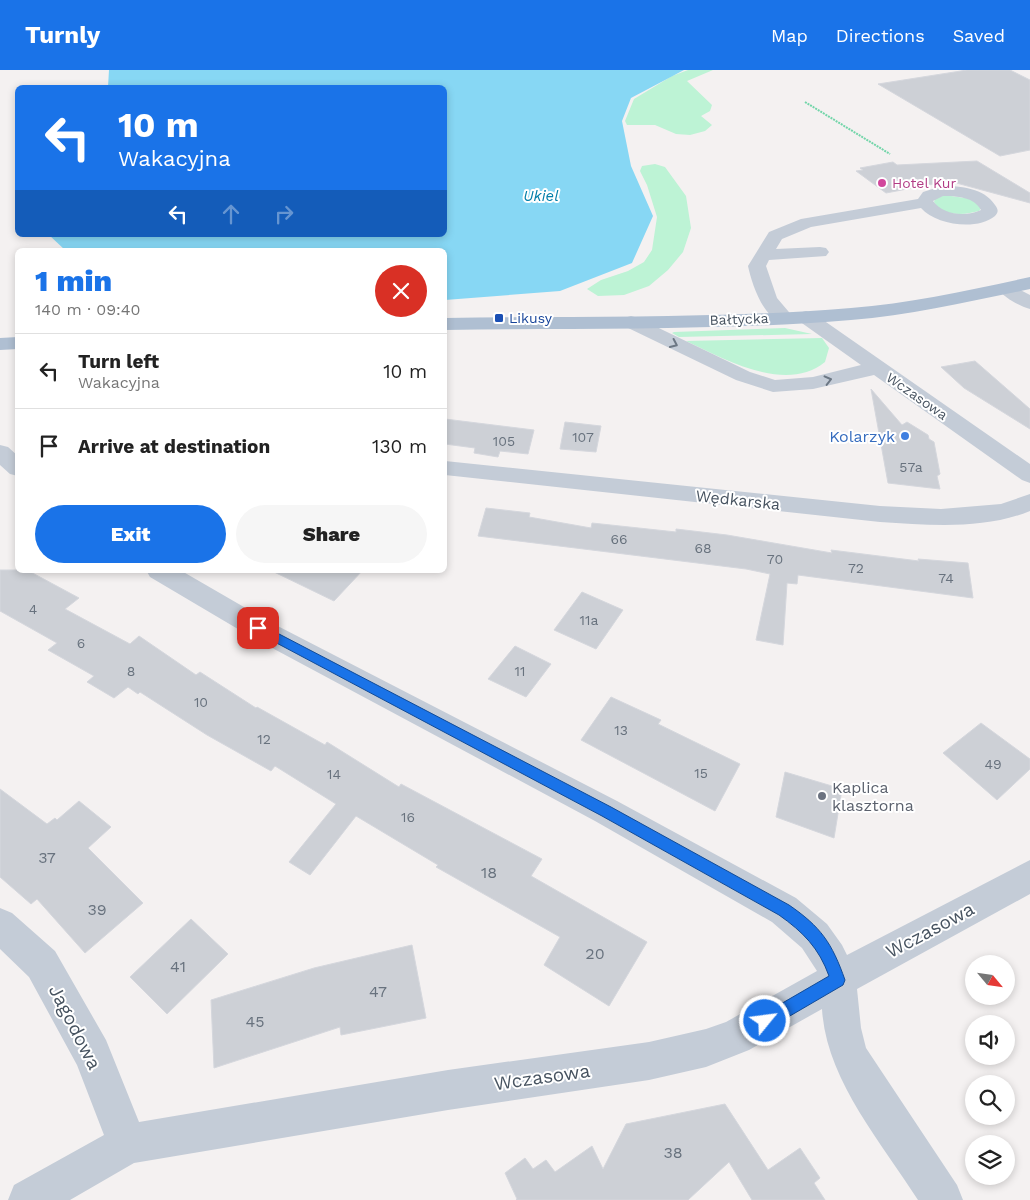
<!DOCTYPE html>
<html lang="en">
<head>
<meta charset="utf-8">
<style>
	:root { --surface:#fff; --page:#f6f6f6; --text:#222; --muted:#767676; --line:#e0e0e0; --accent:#1a73e8 }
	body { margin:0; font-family:"Work Sans",sans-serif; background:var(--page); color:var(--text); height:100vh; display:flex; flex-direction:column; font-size:19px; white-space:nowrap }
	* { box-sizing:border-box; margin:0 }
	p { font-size:16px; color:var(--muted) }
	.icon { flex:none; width:28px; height:28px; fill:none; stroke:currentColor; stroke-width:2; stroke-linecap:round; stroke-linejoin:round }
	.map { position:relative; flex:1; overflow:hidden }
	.drawer { position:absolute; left:15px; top:178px; width:432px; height:325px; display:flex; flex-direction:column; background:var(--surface); border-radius:8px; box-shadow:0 2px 8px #0003 }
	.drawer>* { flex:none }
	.hud { position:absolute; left:15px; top:15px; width:432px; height:152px; border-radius:8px; box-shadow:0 2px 8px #0003; background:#1a73e8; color:#fff; overflow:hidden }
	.needle { width:32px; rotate:119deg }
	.tools { position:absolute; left:965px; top:885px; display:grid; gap:10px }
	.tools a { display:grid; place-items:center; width:50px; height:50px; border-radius:50%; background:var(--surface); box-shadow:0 2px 8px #0003; font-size:25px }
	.pin { position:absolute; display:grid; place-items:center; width:42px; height:42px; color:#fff; margin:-21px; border-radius:10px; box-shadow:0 2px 8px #0006 }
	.me { position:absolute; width:55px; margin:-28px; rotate:61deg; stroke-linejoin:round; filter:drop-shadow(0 0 4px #0008) }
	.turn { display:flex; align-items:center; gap:18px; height:105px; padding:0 20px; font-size:22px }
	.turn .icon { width:65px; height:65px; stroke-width:2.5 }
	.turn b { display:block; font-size:35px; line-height:42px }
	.lanes { display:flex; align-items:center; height:48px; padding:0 20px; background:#0003; justify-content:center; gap:25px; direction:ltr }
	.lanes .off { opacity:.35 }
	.round { display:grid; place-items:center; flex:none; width:52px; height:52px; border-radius:26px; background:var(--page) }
	.head { display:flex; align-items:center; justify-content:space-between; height:85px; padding:0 20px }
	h1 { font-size:30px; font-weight:800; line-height:38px; color:var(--accent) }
	.action { display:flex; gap:10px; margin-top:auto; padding:10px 20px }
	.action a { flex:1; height:58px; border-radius:30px; background:var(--accent); color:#fff; font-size:20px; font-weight:800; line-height:58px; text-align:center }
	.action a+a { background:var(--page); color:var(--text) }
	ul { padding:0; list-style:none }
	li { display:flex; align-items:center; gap:15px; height:75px; padding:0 20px; border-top:1px solid var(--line) }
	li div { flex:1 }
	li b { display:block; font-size:19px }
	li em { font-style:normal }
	header { display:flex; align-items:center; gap:30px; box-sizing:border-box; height:70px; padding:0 25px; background:var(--accent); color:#fff }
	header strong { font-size:24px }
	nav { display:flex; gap:28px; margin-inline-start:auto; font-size:18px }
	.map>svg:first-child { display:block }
	.green { fill:#bdf3d5 }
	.water { fill:#87d7f4 }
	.building { fill:#cdd0d6; stroke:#d5d7dd }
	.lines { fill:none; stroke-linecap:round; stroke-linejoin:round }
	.path { stroke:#72d5a9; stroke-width:2; stroke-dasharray:2 1; stroke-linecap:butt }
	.minor { fill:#c4ccd7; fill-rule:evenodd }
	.major { fill:#afbfd2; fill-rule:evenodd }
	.oneway { stroke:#6c7784 }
	.route { fill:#1a73e8; stroke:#114b97 }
	.hotel-dot { fill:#d1479c; stroke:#fff; stroke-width:2 }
	.transit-dot { fill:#1a4fb4; stroke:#fff; stroke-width:2 }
	.shop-dot { fill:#3f7fe0; stroke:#fff; stroke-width:2 }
	.worship-dot { fill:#6b7280; stroke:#fff; stroke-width:2 }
	.labels { text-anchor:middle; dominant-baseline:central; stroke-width:4; stroke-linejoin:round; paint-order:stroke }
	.far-hotel-label { font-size:14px; fill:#b23c85; stroke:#fff; text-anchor:start }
	.far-transit-label { font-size:14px; fill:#164399; stroke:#fff; text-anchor:start }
	.far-street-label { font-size:14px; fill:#475360; stroke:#fff }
	.number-label { font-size:14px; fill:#68727e }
	.far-water-label { font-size:15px; font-style:italic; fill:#027ea9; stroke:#fff }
	.shop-label { font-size:16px; fill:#366cbe; stroke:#fff; text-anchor:end }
	.street-label { font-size:16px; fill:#475360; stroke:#fff }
	.worship-label { font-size:16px; fill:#5b616d; stroke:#fff; text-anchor:start }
	.near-number-label { font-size:16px; fill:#68727e }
	.near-street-label { font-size:19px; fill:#475360; stroke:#fff }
</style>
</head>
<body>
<header>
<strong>Turnly</strong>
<nav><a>Map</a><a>Directions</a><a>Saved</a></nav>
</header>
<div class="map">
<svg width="1030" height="1130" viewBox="0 0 1030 1130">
	<rect width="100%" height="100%" fill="#f4f1f1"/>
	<g class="green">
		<polygon points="688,0 713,0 687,11 712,35 710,41 701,46 712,55 705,61 690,65 676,64 655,55 627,55 625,51 634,29 672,6"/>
		<polygon points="655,94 665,97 686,126 691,158 683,182 668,200 649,216 624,225 598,226 587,219 601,210 628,201 644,192 652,180 657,147 647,115 640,101 642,96"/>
		<path d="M944,125L972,129L981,138L979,141C965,145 942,147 934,132L935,129Z"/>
		<polygon points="785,258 812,264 679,267 672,263 674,262"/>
		<path d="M822,268L829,278L825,292C786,324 724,289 686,271Z"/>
	</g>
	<polygon class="water" points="109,0 684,0 631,28 622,51 631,96 653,146 632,193 560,221 445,230 445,180 65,180 49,165 445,165 445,18 108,17"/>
	<g class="building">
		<polygon points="967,0 1010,0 1030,10 1030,80 1000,86 878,14"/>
		<polygon points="977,91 1030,123 1030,133 949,111 886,123 856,101 863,100 860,98 893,92 897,95"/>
		<polygon points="975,291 1030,339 1030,359 964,318 941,297"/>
		<polygon points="871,319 902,355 907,352 928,365 929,369 934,372 940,404 937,406 940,419 888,413"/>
		<polygon points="445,349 534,360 528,384 500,381 498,387 474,383 475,378 445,374"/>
		<polygon points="565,352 601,356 596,382 560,379"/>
		<polygon points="486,438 530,443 529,447 591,458 592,453 676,462 676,459 727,465 832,483 831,480 919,491 918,489 968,493 973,528 798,505 797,514 787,513 783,575 756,570 770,504 746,499 478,466"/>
		<polygon points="0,500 27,500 79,528 65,539 130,574 139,566 196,605 200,602 256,638 257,637 325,675 327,672 399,717 401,714 542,789 531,806 647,872 609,936 544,895 560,867 436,797 438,795 356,746 310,805 289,792 336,734 275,696 271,701 207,665 140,622 138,624 128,617 114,628 87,612 94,606 48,580 57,573 0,541"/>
		<polygon points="270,500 363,500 334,531"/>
		<polygon points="582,522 623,540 596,579 554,560"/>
		<polygon points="515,576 551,594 526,627 488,609"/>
		<polygon points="611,627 661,650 658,654 740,694 715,741 581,670"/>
		<polygon points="981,653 1030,689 1030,699 997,730 943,683"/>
		<polygon points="785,702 842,719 834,768 776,747"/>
		<polygon points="0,719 47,754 55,748 57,750 79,731 111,757 88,778 143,833 85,883 37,829 31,834 0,807"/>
		<polygon points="191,849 228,884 167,944 130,907"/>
		<polygon points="412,875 426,948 341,965 340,957 214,998 211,930 314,898"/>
		<polygon points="725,1034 768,1100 800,1078 820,1108 814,1113 825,1130 752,1130 729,1092 688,1130 516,1130 517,1129 505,1103 525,1088 533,1099 546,1090 555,1102 592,1076 603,1099 626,1054"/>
	</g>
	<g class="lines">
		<polyline class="path" points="805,32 890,84"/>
		<g class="minor">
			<path d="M942,116C961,116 984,118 995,135C998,139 999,142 995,146C977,161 936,155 921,138L811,157L782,169L776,179L820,177L826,178L829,182L826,186L769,190L766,196L777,228L794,248L791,252C766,258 752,215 748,196L769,162L801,149L918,129L923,122ZM943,126C957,126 974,127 981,140C966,147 943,145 933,131Z"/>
			<path d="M1007,213L1030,225V239C1020,236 1004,228 998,219L1000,215Z"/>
			<polygon points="806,241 813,243 1030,394 1030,413 1022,410 874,305 813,319 773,322 736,310 624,256 621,252 624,248 631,246 638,248 750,302 775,310 813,307 861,295 799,251 796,247 799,243"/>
			<polygon points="0,375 8,377 18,386 18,406 10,404 0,395"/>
			<path d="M445,391L880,436L941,439L1001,434L1030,424V441C983,460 930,455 880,452L445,405Z"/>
			<path d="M146,500H180L268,551L617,731L796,828L827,854L842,875L847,885L1030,790V824L857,919L861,958L866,978L957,1115L963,1130H918C881,1072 826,1009 822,939L749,980L706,997L649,1010L448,1040L134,1093L70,1130H8L14,1115L104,1065L77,995L29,907L0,879V838L12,843L55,881L106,970L139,1052L448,1000L649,972L706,959L726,952L817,901L802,878L772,852L595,751L248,565L150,507Z"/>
		</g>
		<g class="major">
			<path d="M1030,207V219C971,231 912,245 851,250C716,261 580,258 445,260V248C580,246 716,249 851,238C911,233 971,220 1030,207Z"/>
			<polygon points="18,267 18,279 0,280 0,268"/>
		</g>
	</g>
	<defs><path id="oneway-chevron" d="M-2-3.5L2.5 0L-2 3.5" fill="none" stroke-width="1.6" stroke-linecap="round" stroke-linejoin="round" transform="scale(1.25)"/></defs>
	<g class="oneway">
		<use href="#oneway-chevron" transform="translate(674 274) rotate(25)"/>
		<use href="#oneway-chevron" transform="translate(828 310) rotate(-14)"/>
	</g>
	<path class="route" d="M258,553L611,737L789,835C821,857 832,873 845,910L843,915L771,957L765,959L760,957L757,951L760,946L829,906C819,878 803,862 779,845L602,746L254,561L252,558L254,555Z"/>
	<circle class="hotel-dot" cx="882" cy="113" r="5"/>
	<rect class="transit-dot" x="494" y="243" width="10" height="10" rx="2.5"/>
	<circle class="shop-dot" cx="905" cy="366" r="5"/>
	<circle class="worship-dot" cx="822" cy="726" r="5"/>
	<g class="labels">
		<g class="far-hotel-label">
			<text x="892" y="113">Hotel Kur</text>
		</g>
		<g class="far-transit-label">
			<text x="509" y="248">Likusy</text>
		</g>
		<g class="far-street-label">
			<text transform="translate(739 249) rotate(-2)">Bałtycka</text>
			<text transform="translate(917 326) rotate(35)">Wczasowa</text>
		</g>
		<g class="number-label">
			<text x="583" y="367">107</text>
			<text x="504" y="371">105</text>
			<text x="911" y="397">57a</text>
			<text x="619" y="469">66</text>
			<text x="703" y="478">68</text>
			<text x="775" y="489">70</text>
			<text x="856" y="498">72</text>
			<text x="946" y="508">74</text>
			<text x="33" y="539">4</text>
			<text x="589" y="550">11a</text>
			<text x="81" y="573">6</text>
			<text x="131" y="601">8</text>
			<text x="520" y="601">11</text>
			<text x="201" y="632">10</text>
			<text x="621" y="660">13</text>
			<text x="264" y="669">12</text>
			<text x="993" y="694">49</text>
			<text x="701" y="703">15</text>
			<text x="334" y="704">14</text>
			<text x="408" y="747">16</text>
		</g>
		<g class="far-water-label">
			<text x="541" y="126">Ukiel</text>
		</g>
		<g class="shop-label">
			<text x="895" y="366">Kolarzyk</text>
		</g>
		<g class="street-label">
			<text transform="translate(738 430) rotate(6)">Wędkarska</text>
		</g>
		<g class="worship-label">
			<text x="832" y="717">Kaplica<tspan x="832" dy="18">klasztorna</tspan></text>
		</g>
		<g class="near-number-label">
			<text x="47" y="787">37</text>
			<text x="489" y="802">18</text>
			<text x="97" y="839">39</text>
			<text x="595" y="883">20</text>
			<text x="178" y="896">41</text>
			<text x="378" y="921">47</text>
			<text x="255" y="951">45</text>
			<text x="673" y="1082">38</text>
		</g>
		<g class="near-street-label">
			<text transform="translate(930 860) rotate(-28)">Wczasowa</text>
			<text transform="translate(75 957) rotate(63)">Jagodowa</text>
			<text transform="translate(542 1007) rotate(-8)">Wczasowa</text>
		</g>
	</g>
</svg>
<div class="tools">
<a><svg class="needle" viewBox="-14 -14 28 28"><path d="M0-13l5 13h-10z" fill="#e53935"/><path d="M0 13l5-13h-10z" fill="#767676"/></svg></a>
<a><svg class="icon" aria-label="sound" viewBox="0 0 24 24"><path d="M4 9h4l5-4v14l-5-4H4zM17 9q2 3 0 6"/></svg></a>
<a><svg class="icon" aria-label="search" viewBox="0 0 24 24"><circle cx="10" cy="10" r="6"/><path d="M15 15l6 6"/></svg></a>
<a><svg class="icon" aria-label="layers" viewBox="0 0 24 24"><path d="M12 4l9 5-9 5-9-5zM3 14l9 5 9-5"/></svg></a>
</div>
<div class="pin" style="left:258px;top:558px;background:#d93025"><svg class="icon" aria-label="arrive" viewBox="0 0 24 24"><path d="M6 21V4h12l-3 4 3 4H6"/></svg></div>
<svg class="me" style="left:765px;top:951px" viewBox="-20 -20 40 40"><circle r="17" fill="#1a73e8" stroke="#fff" stroke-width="3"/><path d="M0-11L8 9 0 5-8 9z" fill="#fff"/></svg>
<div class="hud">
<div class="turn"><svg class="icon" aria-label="left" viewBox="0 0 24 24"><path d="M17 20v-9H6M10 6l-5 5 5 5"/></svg><div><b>10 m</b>Wakacyjna</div></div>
<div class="lanes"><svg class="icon" aria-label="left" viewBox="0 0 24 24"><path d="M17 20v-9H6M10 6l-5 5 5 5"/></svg><svg class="icon off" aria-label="ahead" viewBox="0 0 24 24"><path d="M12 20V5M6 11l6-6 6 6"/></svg><svg class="icon off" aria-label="right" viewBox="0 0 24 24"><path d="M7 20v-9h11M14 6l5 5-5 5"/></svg></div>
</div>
<section class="drawer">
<div class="head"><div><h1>1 min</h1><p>140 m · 09:40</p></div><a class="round" style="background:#d93025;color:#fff"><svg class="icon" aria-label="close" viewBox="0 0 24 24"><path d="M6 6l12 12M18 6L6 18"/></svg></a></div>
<ul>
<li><svg class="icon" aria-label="left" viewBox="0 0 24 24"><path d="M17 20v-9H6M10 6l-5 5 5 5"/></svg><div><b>Turn left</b><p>Wakacyjna</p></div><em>10 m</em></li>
<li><svg class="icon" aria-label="arrive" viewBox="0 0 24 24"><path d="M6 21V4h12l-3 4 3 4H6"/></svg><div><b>Arrive at destination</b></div><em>130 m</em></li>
</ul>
<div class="action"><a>Exit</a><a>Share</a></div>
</section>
</div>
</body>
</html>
